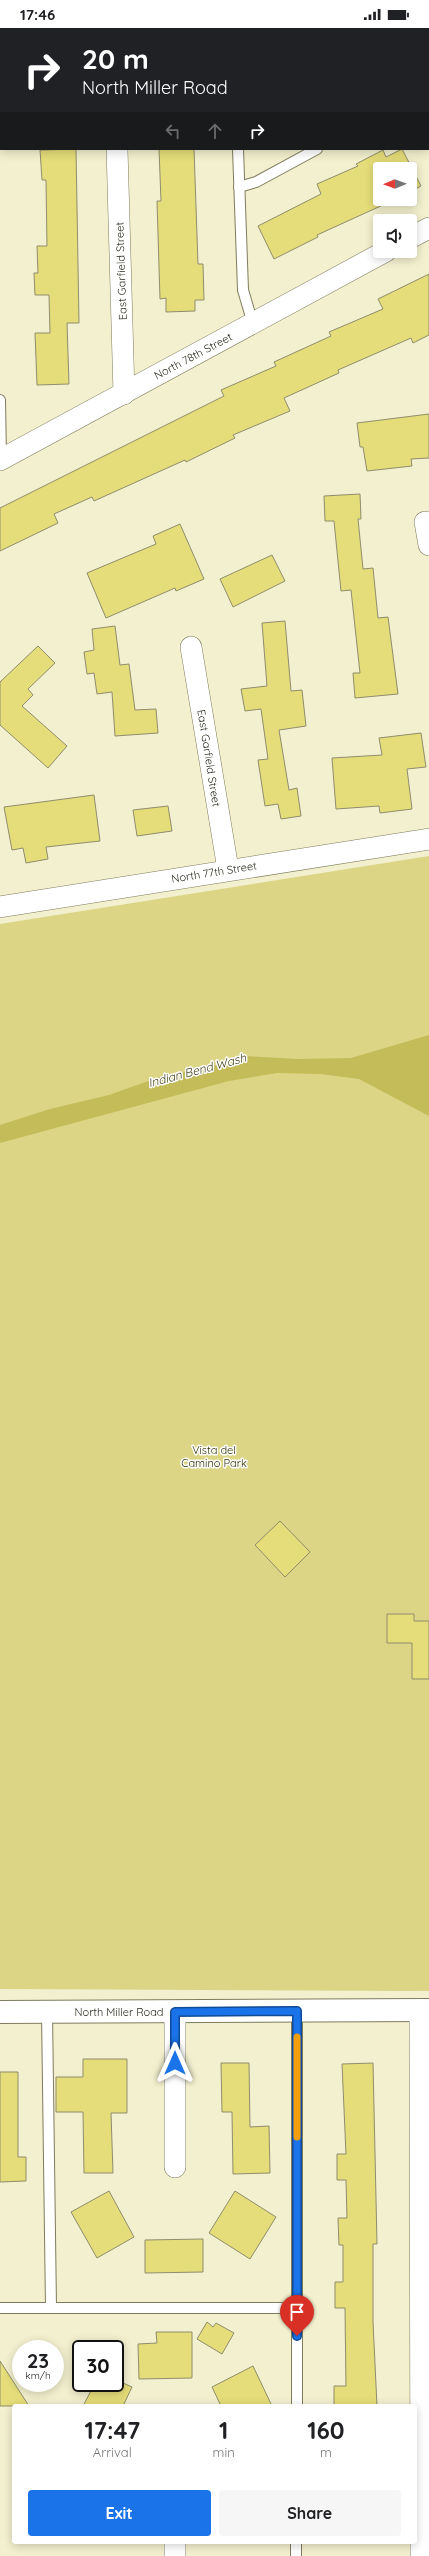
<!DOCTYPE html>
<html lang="en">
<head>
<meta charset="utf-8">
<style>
	:root { --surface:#fff; --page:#f6f6f6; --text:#202124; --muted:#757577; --accent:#1a73e8 }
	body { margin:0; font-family:Quicksand,sans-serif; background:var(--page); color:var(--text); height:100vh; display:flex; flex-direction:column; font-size:15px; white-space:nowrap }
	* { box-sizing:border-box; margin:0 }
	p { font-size:13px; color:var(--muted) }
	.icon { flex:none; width:22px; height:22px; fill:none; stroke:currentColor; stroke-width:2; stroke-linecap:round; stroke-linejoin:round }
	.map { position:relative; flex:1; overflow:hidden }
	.sheet { position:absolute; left:12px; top:2376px; width:405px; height:140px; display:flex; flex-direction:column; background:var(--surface); border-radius:4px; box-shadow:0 2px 10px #0003 }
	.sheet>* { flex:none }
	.top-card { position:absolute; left:0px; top:0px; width:429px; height:122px; box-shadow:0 2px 10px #0003; background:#202124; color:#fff; overflow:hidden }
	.needle { width:26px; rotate:269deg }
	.controls { position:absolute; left:373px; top:134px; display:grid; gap:8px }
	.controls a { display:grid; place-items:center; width:44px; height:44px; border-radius:4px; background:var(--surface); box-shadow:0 2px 10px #0003; font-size:20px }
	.speed { position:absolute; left:12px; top:2312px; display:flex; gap:8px; font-size:20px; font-weight:700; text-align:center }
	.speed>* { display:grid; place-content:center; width:52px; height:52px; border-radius:50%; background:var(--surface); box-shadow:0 2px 10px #0003; line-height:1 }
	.speed small { font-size:10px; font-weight:400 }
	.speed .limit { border:2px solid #111; border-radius:6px; background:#fff; color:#111 }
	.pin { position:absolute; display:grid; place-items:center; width:34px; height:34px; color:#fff; margin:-41px -17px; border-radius:50% 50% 50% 0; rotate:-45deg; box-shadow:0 0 4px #0007 }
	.pin .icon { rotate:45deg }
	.me { position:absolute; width:44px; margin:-22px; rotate:0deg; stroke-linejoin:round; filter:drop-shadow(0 0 3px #0008) }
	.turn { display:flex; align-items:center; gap:14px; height:84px; padding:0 16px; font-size:18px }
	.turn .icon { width:52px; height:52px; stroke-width:2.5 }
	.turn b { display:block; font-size:28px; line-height:34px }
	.lanes { display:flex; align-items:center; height:38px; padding:0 16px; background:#0003; justify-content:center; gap:20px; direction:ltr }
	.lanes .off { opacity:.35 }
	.eta { display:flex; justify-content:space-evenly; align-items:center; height:68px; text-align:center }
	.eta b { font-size:24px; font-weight:700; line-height:28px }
	.action { display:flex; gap:8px; margin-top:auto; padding:8px 16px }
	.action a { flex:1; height:46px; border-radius:4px; background:var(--accent); color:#fff; font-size:16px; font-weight:700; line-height:46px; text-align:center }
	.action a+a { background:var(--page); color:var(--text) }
	.status { display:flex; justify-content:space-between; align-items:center; height:28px; padding:0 20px; background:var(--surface); direction:ltr }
	.status svg { height:11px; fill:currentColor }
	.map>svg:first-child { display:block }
	.green { fill:#dbd585 }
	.water { fill:#c4bc58 }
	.building { fill:#e5dd79; stroke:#8f8d6d }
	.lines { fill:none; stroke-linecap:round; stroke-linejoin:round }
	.service-casing { stroke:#7e7c5d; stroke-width:12 }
	.minor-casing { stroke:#7e7c5d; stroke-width:22 }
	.tertiary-casing { stroke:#7e7c5d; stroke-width:24 }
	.service { stroke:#fff; stroke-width:10 }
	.minor { stroke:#fff; stroke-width:21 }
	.tertiary { stroke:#fff; stroke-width:22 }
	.route-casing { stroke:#114b97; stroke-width:10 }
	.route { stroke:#1a73e8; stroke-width:7 }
	.slow { stroke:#f59e0b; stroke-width:7 }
	.labels { text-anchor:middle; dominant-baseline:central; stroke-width:3; stroke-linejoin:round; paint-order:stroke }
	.street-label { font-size:11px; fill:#2a2a1d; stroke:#fff }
	.park-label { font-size:11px; fill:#322e02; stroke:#fff }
	.water-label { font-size:12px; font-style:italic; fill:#423e14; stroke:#fff }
</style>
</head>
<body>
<div class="status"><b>17:46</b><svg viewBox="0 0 49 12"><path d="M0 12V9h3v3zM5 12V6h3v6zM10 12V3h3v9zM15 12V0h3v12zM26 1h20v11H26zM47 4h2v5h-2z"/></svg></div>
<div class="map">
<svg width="429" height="2528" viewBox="0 0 429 2528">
	<rect width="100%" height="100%" fill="#f2f0ce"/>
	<polygon class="green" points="429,828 429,1963 0,1961 0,896"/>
	<polygon class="water" points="429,1007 429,1088 359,1051 320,1046 277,1045 229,1053 0,1115 0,1097 50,1081 109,1067 165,1047 201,1042 245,1028 297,1031 351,1030"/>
	<g class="building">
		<polygon points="76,121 79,295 67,295 69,356 37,357 35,305 50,305 49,267 35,267 34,245 38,245 37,218 47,218 46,152 42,152 40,122"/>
		<polygon points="159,121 194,121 198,236 203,236 204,272 195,272 195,283 166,284 166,270 160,271 157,173 161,173"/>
		<polygon points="402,121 421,158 410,164 410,141 380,141 380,171 396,171 317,207 318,209 274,231 258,198 321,166 317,156 358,138 356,136 383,122 386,129"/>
		<polygon points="429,246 429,307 413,315 411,310 338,342 339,345 284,370 290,383 233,407 235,410 186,434 185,432 94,473 92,469 54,486 58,495 0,523 0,480 224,368 221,362 276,338 274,334 331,308 329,304 383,281 378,271"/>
		<polygon points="429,386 429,430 411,431 412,438 367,443 363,419 360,419 357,395"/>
		<polygon points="360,466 361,491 358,491 363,541 373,540 378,590 388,589 398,666 355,670 353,645 360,645 351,562 341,563 334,493 325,493 324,468"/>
		<polygon points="180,496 204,551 176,563 175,560 106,590 87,545 156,516 153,508"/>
		<polygon points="272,527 285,553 233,579 220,551"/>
		<polygon points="285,593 291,663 302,662 306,698 279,702 289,762 297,760 301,788 281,791 278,776 265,778 258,732 268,731 261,681 245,683 241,661 267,658 262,595"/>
		<polygon points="115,598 120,637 129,636 135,682 156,681 158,705 115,708 112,664 97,666 94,645 87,646 84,624 94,622 92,601"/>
		<polygon points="38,618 55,635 28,661 33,667 22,678 67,718 48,740 0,697 0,654"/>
		<polygon points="421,705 426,739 407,741 412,781 380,785 379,778 336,781 332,730 382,727 379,710"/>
		<polygon points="94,767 100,813 46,819 48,831 26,835 23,820 12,822 4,779"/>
		<polygon points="168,778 172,803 137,808 133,782"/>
		<polygon points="280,1493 310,1524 285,1549 255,1517"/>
		<polygon points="387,1586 414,1586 414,1593 429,1593 429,1651 412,1651 412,1615 387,1615"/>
		<polygon points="83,2031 127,2031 127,2085 111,2085 113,2145 84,2145 83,2084 56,2084 56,2049 83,2049"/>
		<polygon points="221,2035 249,2035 250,2099 269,2098 270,2145 233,2146 232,2084 222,2084"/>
		<polygon points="373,2035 377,2216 373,2216 373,2294 377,2378 334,2378 334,2358 346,2358 345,2280 335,2280 335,2254 343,2254 343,2217 339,2217 338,2190 347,2190 346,2152 337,2152 337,2126 346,2126 342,2036"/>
		<polygon points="0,2044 18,2044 18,2129 26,2129 26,2153 0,2154"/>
		<polygon points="109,2163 134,2209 97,2230 71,2184"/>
		<polygon points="235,2163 276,2189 250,2231 209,2205"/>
		<polygon points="203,2211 203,2244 145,2245 145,2212"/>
		<polygon points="207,2294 213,2299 216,2295 234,2305 222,2326 197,2311"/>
		<polygon points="156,2304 192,2304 192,2350 139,2351 138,2316 157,2315"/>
		<polygon points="0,2333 29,2378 0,2378"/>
		<polygon points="253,2338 272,2378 221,2378 212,2359"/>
		<polygon points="95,2355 123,2355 132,2359 123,2378 83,2378"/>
	</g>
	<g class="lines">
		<g class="service-casing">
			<g id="service">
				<polyline points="236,0 236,1"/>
				<polyline points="238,121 243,262 253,296"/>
				<polyline points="239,159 256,154 317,121"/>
				<polyline points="0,372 1,431"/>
				<polyline points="47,1984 51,2280"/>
				<polyline points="0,2280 297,2280"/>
				<polyline points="297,2378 297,1983"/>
				<polyline points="296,2528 296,2514"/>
			</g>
		</g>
		<g class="minor-casing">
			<g id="minor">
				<polyline points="114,0 114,1"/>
				<polyline points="428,19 429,19"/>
				<polyline points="117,121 124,366"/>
				<polyline points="410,210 429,200"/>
				<polyline points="0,432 386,223"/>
				<polyline points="425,494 429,517"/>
				<polyline points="191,619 228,841"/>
				<polyline points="0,879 429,811"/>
				<polyline points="420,1982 421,2528"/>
				<polyline points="175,1985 175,2139"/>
				<polyline points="175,2514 175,2528"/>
			</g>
		</g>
		<g class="tertiary-casing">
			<polyline id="tertiary" points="0,1984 429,1982"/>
		</g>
		<use href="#service" class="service"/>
		<use href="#minor" class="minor"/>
		<use href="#tertiary" class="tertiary"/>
	</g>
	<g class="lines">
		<g class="route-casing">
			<polyline id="route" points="175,2035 175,1984 297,1983 297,2308"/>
		</g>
		<use href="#route" class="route"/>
		<polyline class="slow" points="297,2009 297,2109"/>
	</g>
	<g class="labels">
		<g class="street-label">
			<text transform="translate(121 243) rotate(-92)">East Garfield Street</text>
			<text transform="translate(193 328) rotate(-28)">North 78th Street</text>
			<text transform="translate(209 730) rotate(81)">East Garfield Street</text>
			<text transform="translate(214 844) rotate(-9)">North 77th Street</text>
			<text x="119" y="1984">North Miller Road</text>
		</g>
		<g class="park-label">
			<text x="214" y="1422">Vista del<tspan x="214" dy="13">Camino Park</tspan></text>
		</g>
		<g class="water-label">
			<text transform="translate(197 1042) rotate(-15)">Indian Bend Wash</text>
		</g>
	</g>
</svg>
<div class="controls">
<a><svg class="needle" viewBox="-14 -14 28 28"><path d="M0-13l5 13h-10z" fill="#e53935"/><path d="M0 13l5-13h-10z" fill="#757577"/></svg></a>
<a><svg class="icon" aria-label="sound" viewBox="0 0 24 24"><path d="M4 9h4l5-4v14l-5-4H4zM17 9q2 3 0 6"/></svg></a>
</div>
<div class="speed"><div>23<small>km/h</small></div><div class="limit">30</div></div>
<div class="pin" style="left:297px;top:2308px;background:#d93025"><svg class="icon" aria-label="arrive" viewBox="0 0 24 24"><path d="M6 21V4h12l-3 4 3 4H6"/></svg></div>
<svg class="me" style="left:175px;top:2035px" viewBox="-20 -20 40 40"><path d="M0-17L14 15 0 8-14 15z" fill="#1a73e8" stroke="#fff" stroke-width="4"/></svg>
<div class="top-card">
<div class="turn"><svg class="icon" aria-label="right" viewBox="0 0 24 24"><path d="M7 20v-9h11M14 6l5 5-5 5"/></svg><div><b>20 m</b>North Miller Road</div></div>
<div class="lanes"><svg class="icon off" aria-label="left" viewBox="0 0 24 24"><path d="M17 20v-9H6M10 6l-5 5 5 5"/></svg><svg class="icon off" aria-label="ahead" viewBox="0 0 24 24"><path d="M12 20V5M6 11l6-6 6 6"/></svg><svg class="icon" aria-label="right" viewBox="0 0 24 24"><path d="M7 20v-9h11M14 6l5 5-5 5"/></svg></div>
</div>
<section class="sheet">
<div class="eta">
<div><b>17:47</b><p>Arrival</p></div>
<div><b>1</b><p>min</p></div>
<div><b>160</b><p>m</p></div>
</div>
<div class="action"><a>Exit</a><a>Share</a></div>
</section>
</div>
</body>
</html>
